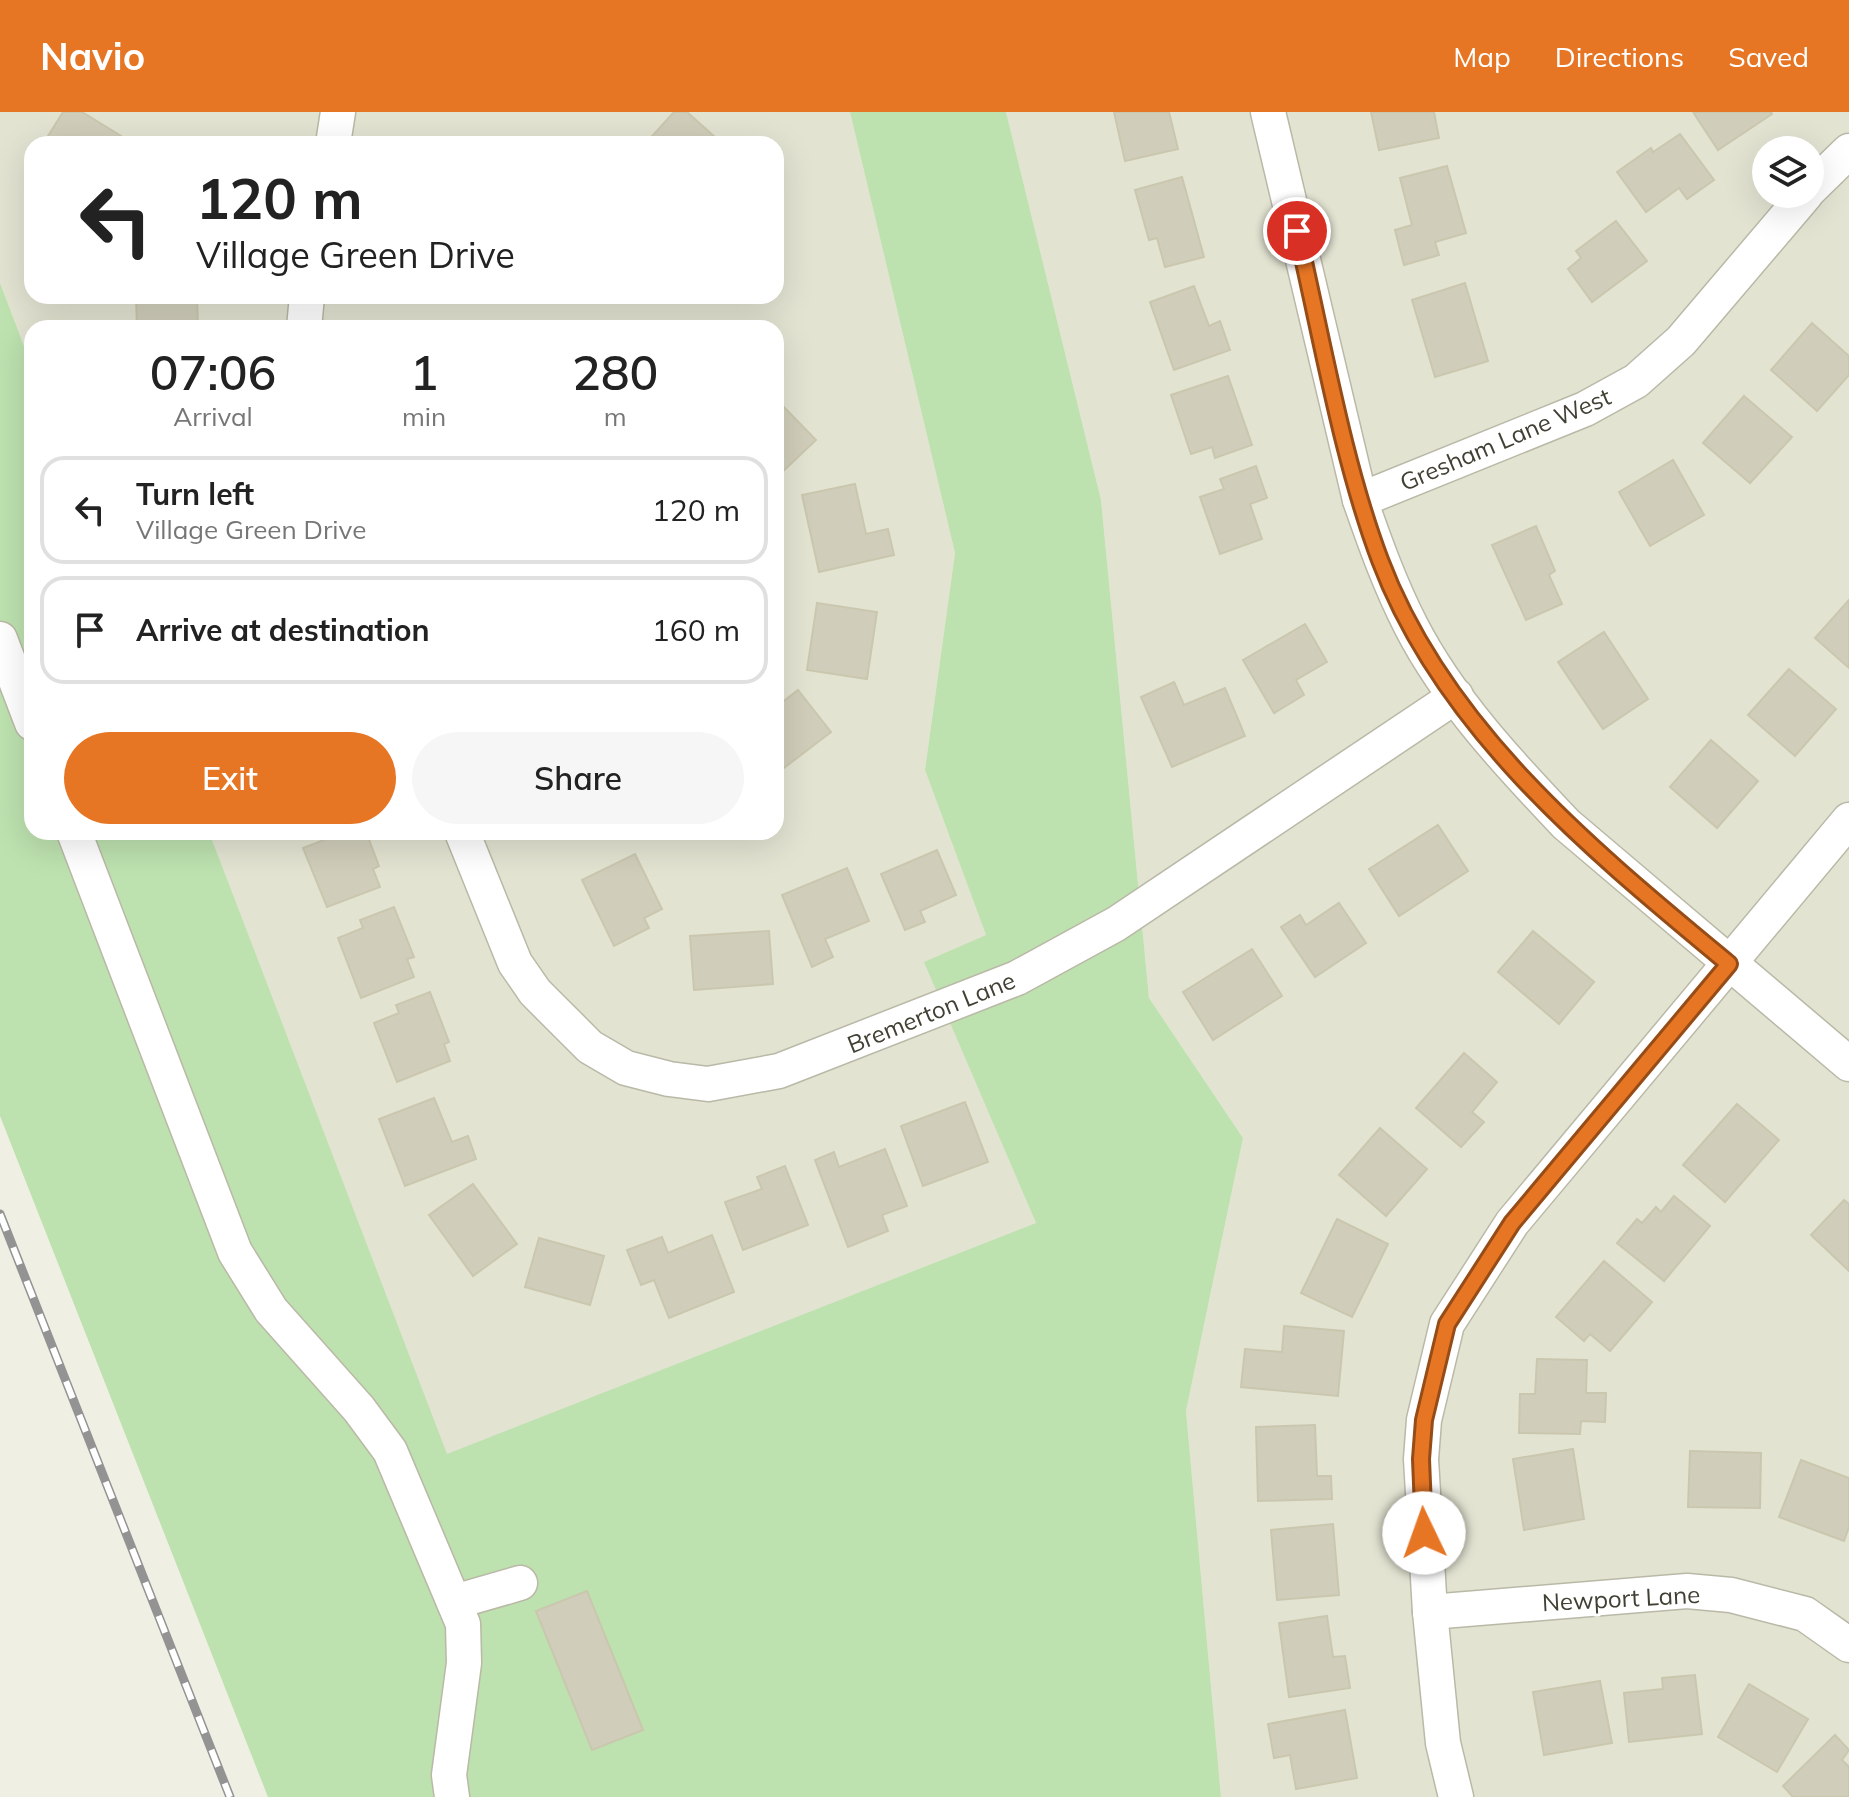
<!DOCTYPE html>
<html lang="en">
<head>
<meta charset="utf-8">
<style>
	:root { --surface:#fff; --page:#f6f6f6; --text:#222; --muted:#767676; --line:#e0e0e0; --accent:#e67524 }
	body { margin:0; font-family:Mulish,sans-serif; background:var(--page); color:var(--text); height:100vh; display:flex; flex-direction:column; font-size:30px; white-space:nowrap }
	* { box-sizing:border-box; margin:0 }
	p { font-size:26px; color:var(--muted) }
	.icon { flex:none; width:44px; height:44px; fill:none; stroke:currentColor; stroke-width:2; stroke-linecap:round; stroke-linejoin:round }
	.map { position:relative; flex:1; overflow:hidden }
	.drawer { position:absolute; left:24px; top:208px; width:760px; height:520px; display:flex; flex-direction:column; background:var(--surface); border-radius:24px; box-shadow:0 8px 32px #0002 }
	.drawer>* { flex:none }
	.banner { position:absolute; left:24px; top:24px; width:760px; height:168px; border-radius:24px; box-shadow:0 8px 32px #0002; background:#fff; color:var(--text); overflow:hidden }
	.controls { position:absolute; left:1752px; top:24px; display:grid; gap:16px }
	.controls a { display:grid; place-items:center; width:72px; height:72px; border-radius:50%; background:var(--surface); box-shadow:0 8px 32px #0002; font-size:40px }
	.pin { position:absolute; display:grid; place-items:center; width:68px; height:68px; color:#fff; margin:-34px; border:4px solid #fff; border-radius:50%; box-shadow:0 2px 8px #0007 }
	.me { position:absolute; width:88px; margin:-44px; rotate:357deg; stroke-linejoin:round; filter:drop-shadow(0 0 6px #0008) }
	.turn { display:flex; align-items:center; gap:28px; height:168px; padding:0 40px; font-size:36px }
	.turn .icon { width:104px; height:104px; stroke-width:2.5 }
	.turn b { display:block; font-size:56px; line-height:68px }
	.eta { display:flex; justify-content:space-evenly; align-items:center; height:136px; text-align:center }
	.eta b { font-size:48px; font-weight:600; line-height:56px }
	.cta { display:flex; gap:16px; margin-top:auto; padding:16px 40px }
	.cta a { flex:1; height:92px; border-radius:48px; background:var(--accent); color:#fff; font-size:32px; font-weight:600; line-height:92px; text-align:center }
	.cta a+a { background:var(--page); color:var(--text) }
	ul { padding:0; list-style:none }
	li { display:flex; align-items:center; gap:24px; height:108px; margin:0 16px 12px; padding:0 24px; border:4px solid var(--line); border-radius:24px }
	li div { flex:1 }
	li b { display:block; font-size:30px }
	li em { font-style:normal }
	header { display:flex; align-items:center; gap:48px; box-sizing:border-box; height:112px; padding:0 40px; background:var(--accent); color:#fff }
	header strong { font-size:38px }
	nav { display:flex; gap:44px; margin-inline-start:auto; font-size:28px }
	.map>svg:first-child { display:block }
	.residential { fill:#e3e3d2; fill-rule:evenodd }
	.green { fill:#bde1af }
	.building { fill:#d0ceba; stroke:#cac7ae; stroke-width:2 }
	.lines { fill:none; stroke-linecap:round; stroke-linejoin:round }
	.minor-casing { stroke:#bab9a7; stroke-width:37 }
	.minor { stroke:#fff; stroke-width:34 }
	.rail-casing { stroke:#939393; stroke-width:9 }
	.rail { stroke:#fff; stroke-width:6; stroke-dasharray:18; stroke-linecap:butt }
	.route-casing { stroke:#964c17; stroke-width:20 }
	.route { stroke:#e67524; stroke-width:14 }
	.labels { text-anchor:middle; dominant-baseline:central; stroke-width:6; stroke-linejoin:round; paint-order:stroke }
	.street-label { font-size:24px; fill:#414034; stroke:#fff }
</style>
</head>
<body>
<header>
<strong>Navio</strong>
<nav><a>Map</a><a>Directions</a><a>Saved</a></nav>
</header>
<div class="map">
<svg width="1849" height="1685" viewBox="0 0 1849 1685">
	<rect width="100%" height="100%" fill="#f0efe3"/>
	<g class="residential">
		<path d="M0,0H850L955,441L925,658L986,823L925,850L1036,1111L446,1343L209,720H776V216H32V255L0,171ZM32,32H776V184H32Z"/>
		<path d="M1006,0H1849V1685H1221L1186,1299L1243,1026L1149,886L1101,388ZM1766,38H1810V82H1766Z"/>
	</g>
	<polygon class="green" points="850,0 1006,0 1101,388 1149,886 1243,1026 1186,1299 1221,1685 268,1685 0,1004 0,171 32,255 32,720 209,720 447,1342 1036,1111 924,850 986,823 925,658 955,441"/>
	<g class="building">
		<polygon points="63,0 82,0 134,32 50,32 45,29"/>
		<polygon points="674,0 687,0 716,26 710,32 645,32"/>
		<polygon points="1114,0 1169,0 1178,37 1125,49"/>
		<polygon points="1371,0 1434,0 1439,26 1379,38"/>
		<polygon points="1693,0 1771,0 1772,2 1718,38"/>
		<polygon points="1680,22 1714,68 1687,87 1679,76 1646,100 1617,60 1651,36 1653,40"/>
		<polygon points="1447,54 1466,121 1435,130 1439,143 1404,153 1395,118 1412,113 1400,66"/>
		<polygon points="1182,65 1204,145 1165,155 1157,126 1149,128 1135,78"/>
		<polygon points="1616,109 1647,149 1592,190 1568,157 1581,146 1576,139"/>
		<polygon points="1465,171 1488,249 1435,265 1412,188"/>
		<polygon points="1194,174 1209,214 1220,209 1230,238 1174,258 1150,190"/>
		<polygon points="136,184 197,184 198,216 137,216"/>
		<polygon points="1812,211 1849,244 1849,263 1817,299 1771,258"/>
		<polygon points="1228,264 1252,333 1215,346 1212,335 1191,342 1171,283"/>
		<polygon points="1744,284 1792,325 1750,371 1703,331"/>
		<polygon points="776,287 816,328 776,366"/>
		<polygon points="1673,348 1704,403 1650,434 1619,380"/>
		<polygon points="1256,354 1267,386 1250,392 1262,427 1220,442 1200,385 1224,377 1220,367"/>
		<polygon points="855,372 866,422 888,417 894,443 819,460 802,383"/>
		<polygon points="1536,414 1555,459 1549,463 1562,492 1526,508 1492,433"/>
		<polygon points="1849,488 1849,556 1815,526"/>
		<polygon points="817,491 877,500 867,567 807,558"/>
		<polygon points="1305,512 1327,550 1296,568 1304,583 1274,601 1243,548"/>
		<polygon points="1604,520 1648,587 1603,617 1558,550"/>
		<polygon points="1789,557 1836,597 1795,644 1748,603"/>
		<polygon points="1174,570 1184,593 1225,576 1245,624 1172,655 1141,585"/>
		<polygon points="798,578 831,620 776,662 776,595"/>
		<polygon points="1711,628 1758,669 1717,716 1670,675"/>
		<polygon points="1438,713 1468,759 1399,804 1369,757"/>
		<polygon points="327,720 366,720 379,754 373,757 380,775 327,795 303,736 329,726"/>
		<polygon points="937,738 956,783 920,799 925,810 905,818 881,762"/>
		<polygon points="635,742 662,797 644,806 649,816 614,834 582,768"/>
		<polygon points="847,756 869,809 825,827 833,845 812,855 782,783"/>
		<polygon points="1339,791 1366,831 1315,865 1281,815 1300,803 1306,813"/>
		<polygon points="394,795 414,845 407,847 414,865 361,886 338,826 363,816 360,808"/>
		<polygon points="769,819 773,872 694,878 690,824"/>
		<polygon points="1533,819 1594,870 1559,912 1498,860"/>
		<polygon points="1252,837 1282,884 1213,928 1183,880"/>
		<polygon points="430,880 449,930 444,932 450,949 397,970 374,911 399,901 396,893"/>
		<polygon points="1464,941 1497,970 1472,1000 1484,1010 1461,1035 1416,996"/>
		<polygon points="434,986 452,1030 468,1024 476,1047 405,1074 379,1007"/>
		<polygon points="965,990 988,1050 923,1074 901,1014"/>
		<polygon points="1737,992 1779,1028 1725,1090 1683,1053"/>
		<polygon points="1380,1016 1427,1057 1386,1104 1339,1063"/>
		<polygon points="885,1037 907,1094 882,1103 888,1119 848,1135 815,1048 834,1040 839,1055"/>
		<polygon points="785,1054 808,1113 743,1138 725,1090 762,1077 757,1065"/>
		<polygon points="473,1072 517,1132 473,1164 429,1103"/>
		<polygon points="1674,1084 1710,1114 1664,1169 1617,1131 1637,1107 1642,1111 1656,1095 1661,1100"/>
		<polygon points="1844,1088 1849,1092 1849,1159 1811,1123"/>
		<polygon points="1337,1107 1388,1132 1352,1205 1301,1181"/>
		<polygon points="712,1123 734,1180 669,1206 654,1168 641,1173 627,1138 662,1125 668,1141"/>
		<polygon points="539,1126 604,1144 590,1193 525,1175"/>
		<polygon points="1604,1149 1652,1190 1610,1239 1590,1222 1584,1229 1556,1205"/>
		<polygon points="1284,1214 1344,1219 1338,1284 1241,1275 1245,1237 1282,1240"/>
		<polygon points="1537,1247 1587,1248 1586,1281 1606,1281 1605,1310 1581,1309 1580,1322 1519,1321 1520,1282 1535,1282"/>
		<polygon points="1315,1313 1317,1364 1331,1364 1332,1387 1258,1389 1256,1315"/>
		<polygon points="1573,1337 1584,1407 1524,1418 1513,1347"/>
		<polygon points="1690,1339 1761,1341 1760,1396 1688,1395"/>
		<polygon points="1801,1348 1849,1366 1849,1415 1844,1429 1779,1405"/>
		<polygon points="1333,1412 1339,1483 1277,1488 1271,1418"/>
		<polygon points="587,1479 643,1618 592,1638 536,1499"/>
		<polygon points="1327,1504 1333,1545 1345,1544 1350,1576 1289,1585 1279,1511"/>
		<polygon points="1695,1563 1702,1622 1629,1630 1624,1581 1663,1577 1662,1566"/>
		<polygon points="1600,1569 1612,1631 1544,1643 1533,1580"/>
		<polygon points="1749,1572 1808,1607 1777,1660 1718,1625"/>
		<polygon points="1345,1598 1357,1666 1296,1677 1290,1643 1274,1646 1268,1612"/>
		<polygon points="1835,1623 1849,1638 1842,1648 1849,1655 1849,1685 1793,1685 1783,1674"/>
	</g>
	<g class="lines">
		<g class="minor-casing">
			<g id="minor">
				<path d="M1268,0L1360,388C1375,431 1390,473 1411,514C1449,588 1509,652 1566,712L1849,952"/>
				<polyline points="333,32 338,0"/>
				<polyline points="1810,77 1849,39"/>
				<polyline points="304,216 307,184"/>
				<polyline points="1360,388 1585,297 1636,269 1681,229 1806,82"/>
				<polyline points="0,527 32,611"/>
				<polyline points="74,720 235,1140 271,1198 359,1297 390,1339 463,1512 464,1551 449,1663 452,1685"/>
				<polyline points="462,720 515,851 535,880 590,935 626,956 669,967 708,972 779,959 1017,866 1116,812 1456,584"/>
				<polyline points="454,1490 520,1471"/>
				<polyline points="1430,1500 1687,1479 1731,1483 1805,1502 1849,1533"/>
				<polyline points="1456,1685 1443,1631 1430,1500 1421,1347 1424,1308 1447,1212 1512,1111 1849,708"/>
			</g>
		</g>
		<use href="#minor" class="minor"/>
		<g class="rail-casing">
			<polyline id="rail" points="0,1102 230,1685"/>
		</g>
		<use href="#rail" class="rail"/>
	</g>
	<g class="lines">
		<g class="route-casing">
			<path id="route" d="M1297,119C1322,226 1342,347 1380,448C1444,618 1593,739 1729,852L1512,1111L1447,1212L1424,1308L1421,1347L1424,1421"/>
		</g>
		<use href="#route" class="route"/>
	</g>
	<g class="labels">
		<g class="street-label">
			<text transform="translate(1505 327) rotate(-23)">Gresham Lane West</text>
			<text transform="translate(931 900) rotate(-22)">Bremerton Lane</text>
			<text transform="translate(1621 1486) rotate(-3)">Newport Lane</text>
		</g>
	</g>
</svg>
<div class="controls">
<a><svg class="icon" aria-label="layers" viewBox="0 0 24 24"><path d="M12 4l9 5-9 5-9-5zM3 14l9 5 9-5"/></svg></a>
</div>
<div class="pin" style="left:1297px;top:119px;background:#d93025"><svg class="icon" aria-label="arrive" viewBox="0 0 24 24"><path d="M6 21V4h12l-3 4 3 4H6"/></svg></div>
<svg class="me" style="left:1424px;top:1421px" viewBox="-20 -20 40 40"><circle r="19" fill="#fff"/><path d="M0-13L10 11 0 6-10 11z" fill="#e67524"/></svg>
<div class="banner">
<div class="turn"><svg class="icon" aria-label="left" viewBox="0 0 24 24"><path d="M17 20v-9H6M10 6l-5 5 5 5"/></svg><div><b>120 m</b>Village Green Drive</div></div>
</div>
<section class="drawer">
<div class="eta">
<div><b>07:06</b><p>Arrival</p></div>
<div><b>1</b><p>min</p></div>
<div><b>280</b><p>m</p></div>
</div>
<ul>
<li><svg class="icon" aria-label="left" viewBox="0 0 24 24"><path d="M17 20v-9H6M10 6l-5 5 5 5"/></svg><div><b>Turn left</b><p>Village Green Drive</p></div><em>120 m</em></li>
<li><svg class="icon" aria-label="arrive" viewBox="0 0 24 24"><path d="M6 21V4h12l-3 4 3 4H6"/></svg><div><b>Arrive at destination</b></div><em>160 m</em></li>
</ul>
<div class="cta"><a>Exit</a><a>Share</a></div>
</section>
</div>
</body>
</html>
